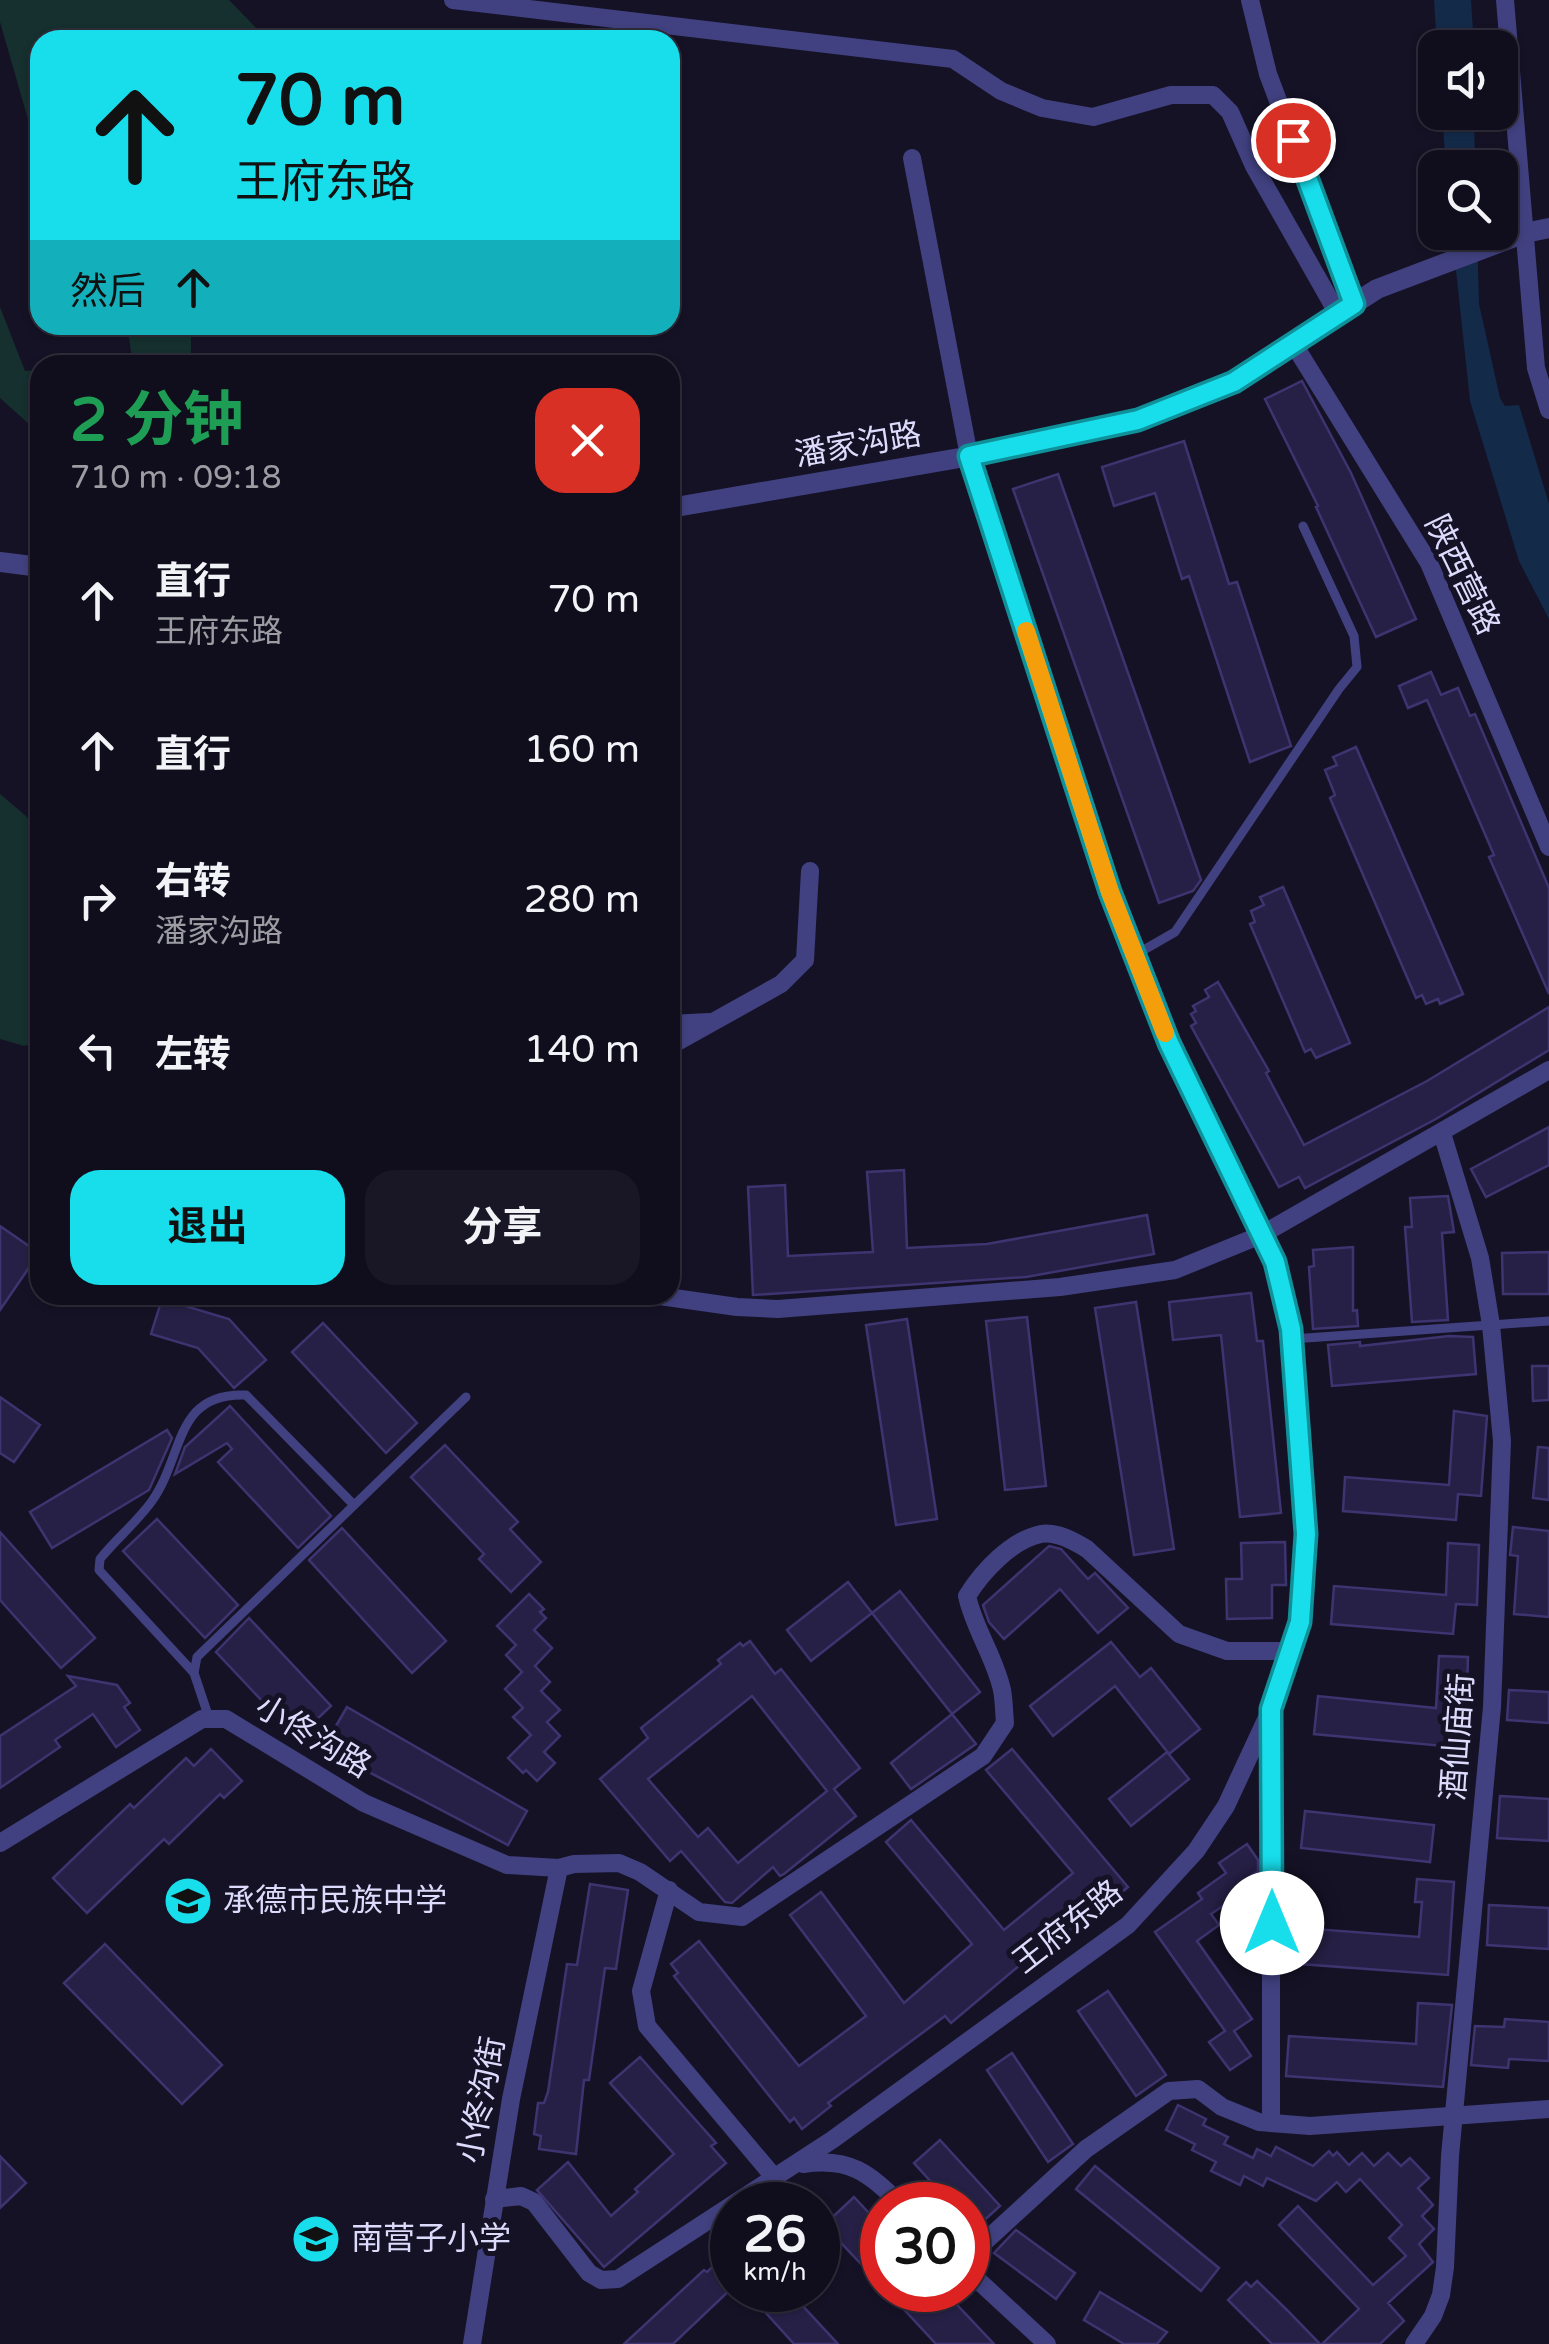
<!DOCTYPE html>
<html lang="zh">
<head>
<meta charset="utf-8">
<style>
	:root { --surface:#100e1c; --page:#191725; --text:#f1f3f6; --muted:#9c9ca3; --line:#302e3b; --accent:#18ddeb }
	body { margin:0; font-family:"Varela Round","Noto Sans SC",sans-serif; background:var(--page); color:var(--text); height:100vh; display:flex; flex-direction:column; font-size:38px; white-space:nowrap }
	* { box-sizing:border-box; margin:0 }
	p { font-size:32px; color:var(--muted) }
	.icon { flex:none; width:55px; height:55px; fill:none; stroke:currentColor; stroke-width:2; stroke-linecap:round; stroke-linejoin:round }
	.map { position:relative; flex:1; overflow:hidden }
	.side { position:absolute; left:30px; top:355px; width:650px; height:950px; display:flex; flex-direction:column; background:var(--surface); border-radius:30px; box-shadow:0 2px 8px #0004,0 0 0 2px var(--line) }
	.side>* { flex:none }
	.guide { position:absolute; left:30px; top:30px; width:650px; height:305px; border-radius:30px; box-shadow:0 2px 8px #0004,0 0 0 2px var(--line); background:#18ddeb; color:#111; overflow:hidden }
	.controls { position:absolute; left:1418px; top:30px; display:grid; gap:20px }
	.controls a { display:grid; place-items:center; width:100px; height:100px; border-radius:20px; background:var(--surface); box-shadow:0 2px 8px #0004,0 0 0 2px var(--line); font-size:50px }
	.speed { position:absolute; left:710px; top:2182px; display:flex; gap:20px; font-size:50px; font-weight:700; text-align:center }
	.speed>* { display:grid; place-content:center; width:130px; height:130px; border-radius:50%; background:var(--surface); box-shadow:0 2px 8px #0004,0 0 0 2px var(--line); line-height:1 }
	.speed small { font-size:25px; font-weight:400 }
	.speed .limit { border:15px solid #d22; background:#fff; color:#111 }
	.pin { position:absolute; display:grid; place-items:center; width:85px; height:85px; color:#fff; margin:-42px; border:5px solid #fff; border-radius:50%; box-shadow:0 2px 10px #0007 }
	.me { position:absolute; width:110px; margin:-55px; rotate:0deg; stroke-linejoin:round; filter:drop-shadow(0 0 8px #0008) }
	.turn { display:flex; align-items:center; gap:35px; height:210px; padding:0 40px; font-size:45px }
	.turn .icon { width:130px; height:130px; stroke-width:2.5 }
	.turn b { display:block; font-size:70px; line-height:85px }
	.then { display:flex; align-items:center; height:95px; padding:0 40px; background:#0003; gap:20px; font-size:38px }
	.round { display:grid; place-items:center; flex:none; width:105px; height:105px; border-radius:30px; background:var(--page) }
	.head { display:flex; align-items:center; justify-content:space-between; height:170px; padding:0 40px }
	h1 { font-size:60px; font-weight:700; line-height:75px; color:#1e9e55 }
	.action { display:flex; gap:20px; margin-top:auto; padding:20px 40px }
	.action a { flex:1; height:115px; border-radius:30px; background:var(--accent); color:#111; font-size:40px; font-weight:700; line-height:115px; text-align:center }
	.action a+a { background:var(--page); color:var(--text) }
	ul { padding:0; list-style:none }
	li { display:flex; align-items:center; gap:30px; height:150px; padding:0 40px }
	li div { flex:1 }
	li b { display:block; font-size:38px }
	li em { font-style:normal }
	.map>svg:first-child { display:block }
	.green { fill:#15302e }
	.water { fill:#132a49 }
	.building { fill:#262046; stroke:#3d3470; stroke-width:2.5; fill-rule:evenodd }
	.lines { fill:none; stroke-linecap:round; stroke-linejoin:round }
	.service { stroke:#414181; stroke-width:9 }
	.minor { stroke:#414181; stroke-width:18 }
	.tertiary { stroke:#414181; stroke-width:20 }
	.route-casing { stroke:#109099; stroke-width:25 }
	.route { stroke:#18ddeb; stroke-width:18 }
	.slow { stroke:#f59e0b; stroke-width:18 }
	.labels { text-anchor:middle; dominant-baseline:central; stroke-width:10; stroke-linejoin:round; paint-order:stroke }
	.street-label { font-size:32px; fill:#dddbfc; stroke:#151226 }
	.poi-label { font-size:32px; fill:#dddbfc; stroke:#151226; text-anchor:start }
</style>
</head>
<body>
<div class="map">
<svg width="1549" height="2344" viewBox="0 0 1549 2344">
	<rect width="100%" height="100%" fill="#151226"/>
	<g class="green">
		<polygon points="0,0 229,0 268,40 40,40 40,161 0,22"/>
		<polygon points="0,307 25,371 40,370 40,434 0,398"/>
		<polygon points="127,325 191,325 191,365 76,365 132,358"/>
		<polygon points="0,794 26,816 40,834 40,1042 24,1046 0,1039"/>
	</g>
	<g class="water">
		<polygon points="1434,0 1471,0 1474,47 1437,47"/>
		<polygon points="1442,113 1474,113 1475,167 1446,167"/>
		<polygon points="1452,233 1477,233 1479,304 1500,398 1505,406 1519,405 1549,504 1549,619 1519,561 1470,401"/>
	</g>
	<g class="building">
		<polygon points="1302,381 1351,473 1416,619 1376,637 1316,507 1318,506 1265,399"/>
		<polygon points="1184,441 1229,584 1237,582 1291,746 1250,762 1189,576 1182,579 1155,493 1114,506 1102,467"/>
		<polygon points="1058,474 1201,880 1193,891 1159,903 1013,489"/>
		<polygon points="1431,672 1441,695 1458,688 1470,716 1475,714 1549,888 1549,994 1489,857 1494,855 1427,700 1408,708 1399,686"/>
		<polygon points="1356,747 1463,994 1440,1004 1438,999 1426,1004 1422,995 1416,998 1330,798 1335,795 1325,770 1337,765 1333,757"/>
		<polygon points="1283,887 1350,1043 1316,1058 1311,1049 1305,1052 1250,924 1255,922 1251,911 1264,905 1260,897"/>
		<polygon points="1218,982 1269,1071 1266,1073 1304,1145 1427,1081 1549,1007 1549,1050 1436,1119 1305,1188 1299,1177 1279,1187 1191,1026 1196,1023 1191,1014 1196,1011 1193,1006 1209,997 1205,990"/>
		<polygon points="1549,1127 1549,1165 1486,1197 1471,1169"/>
		<polygon points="904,1170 907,1248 987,1244 1147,1215 1154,1254 1026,1277 753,1295 748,1187 785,1185 788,1256 873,1252 867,1172"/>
		<polygon points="1448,1196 1454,1232 1442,1233 1448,1320 1412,1322 1405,1227 1412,1227 1410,1198"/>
		<polygon points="0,1226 39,1253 0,1310"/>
		<polygon points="1353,1247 1353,1311 1357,1310 1358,1326 1313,1329 1309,1267 1314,1266 1313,1250"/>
		<polygon points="1549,1252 1549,1294 1503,1294 1502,1253"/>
		<polygon points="1251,1293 1257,1341 1263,1341 1281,1513 1240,1517 1221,1335 1173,1340 1169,1302"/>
		<polygon points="162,1299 229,1319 266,1360 234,1388 198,1348 151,1334"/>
		<polygon points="1136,1302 1174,1549 1134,1555 1095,1308"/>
		<polygon points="1027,1317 1046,1486 1005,1490 986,1321"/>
		<polygon points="907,1319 937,1519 896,1525 866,1325"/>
		<polygon points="323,1323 417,1423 386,1453 292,1352"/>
		<polygon points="1449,1336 1473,1337 1476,1374 1332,1386 1328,1345 1360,1342 1360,1346"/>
		<polygon points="1532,1366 1549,1366 1549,1400 1533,1401"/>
		<polygon points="0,1397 40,1425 14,1462 0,1453"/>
		<polygon points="230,1406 331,1516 298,1548 218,1462 232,1449 227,1443 175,1474 185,1447"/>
		<polygon points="1454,1411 1487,1416 1481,1496 1458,1494 1456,1520 1343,1511 1345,1477 1449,1485"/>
		<polygon points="167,1430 172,1438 149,1490 52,1548 30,1512"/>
		<polygon points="445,1445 518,1522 510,1529 541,1562 511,1592 479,1559 484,1554 411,1477"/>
		<polygon points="1538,1447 1549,1448 1549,1500 1533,1498"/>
		<polygon points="157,1519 238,1605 205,1638 123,1551"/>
		<polygon points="1513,1527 1549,1531 1549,1617 1514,1614 1518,1556 1510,1555"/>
		<polygon points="342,1528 446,1641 412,1673 309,1560"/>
		<polygon points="0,1532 95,1638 61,1668 0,1600"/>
		<polygon points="1285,1542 1286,1585 1272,1585 1272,1618 1227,1619 1226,1579 1242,1579 1241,1543"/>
		<polygon points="1448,1543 1479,1545 1477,1605 1456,1604 1453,1634 1331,1624 1334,1586 1446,1595"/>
		<polygon points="1049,1546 1061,1549 1088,1579 1095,1573 1128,1608 1098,1633 1060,1589 1004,1639 989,1622 983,1605"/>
		<polygon points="848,1582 872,1613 811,1661 787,1630"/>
		<polygon points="900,1591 980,1692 952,1714 872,1613"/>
		<polygon points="529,1594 544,1609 540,1612 546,1618 534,1630 552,1648 535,1666 550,1682 541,1691 560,1710 547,1722 560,1736 544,1752 555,1763 537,1781 526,1770 523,1773 508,1758 531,1735 513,1717 523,1708 505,1689 522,1672 506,1655 516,1645 497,1626"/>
		<polygon points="249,1618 331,1706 297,1738 216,1652"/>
		<path d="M750,1641L775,1674L781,1669L860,1768L834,1789L856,1816L784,1874L780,1876L773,1867L732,1903L725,1902L681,1851L670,1861L600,1779L648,1738L641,1728L721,1664L718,1660L740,1643L743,1646ZM752,1696L827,1791L738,1863L708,1828L698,1837L648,1779Z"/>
		<polygon points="1111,1642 1140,1677 1151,1668 1200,1729 1169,1754 1115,1686 1053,1736 1030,1706"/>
		<polygon points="1439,1656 1468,1657 1466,1719 1457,1719 1454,1747 1314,1734 1318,1696 1436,1708"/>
		<polygon points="68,1676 117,1685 130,1703 124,1707 140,1730 116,1747 93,1714 55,1740 60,1747 0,1788 0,1736 76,1686"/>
		<polygon points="1509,1690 1549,1692 1549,1723 1507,1720"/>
		<polygon points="347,1707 527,1811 508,1845 323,1748"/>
		<polygon points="952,1714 976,1744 911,1789 891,1763"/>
		<polygon points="211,1749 242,1781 224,1798 220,1794 169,1844 164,1839 87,1913 53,1878 130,1804 134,1808 186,1758 194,1766"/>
		<polygon points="1012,1749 1128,1887 1052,1952 1045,1944 951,2023 945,2016 828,2103 831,2106 802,2129 794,2118 790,2122 674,1976 678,1973 671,1964 699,1941 799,2066 866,2016 790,1915 821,1892 904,2003 972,1944 886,1842 911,1820 1004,1930 1073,1873 986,1770"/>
		<polygon points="1167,1752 1189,1779 1131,1826 1109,1799"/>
		<polygon points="1500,1796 1549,1799 1549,1841 1497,1838"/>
		<polygon points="1305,1811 1434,1825 1430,1862 1301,1848"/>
		<polygon points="1247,1844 1258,1860 1258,1871 1236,1887 1241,1894 1211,1914 1219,1925 1197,1941 1252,2019 1234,2031 1251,2056 1230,2070 1209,2042 1225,2031 1155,1932 1202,1899 1198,1893 1226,1873 1219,1863"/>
		<polygon points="1417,1879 1454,1882 1448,1975 1300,1964 1302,1928 1419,1937 1422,1902 1415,1902"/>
		<polygon points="590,1884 628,1890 616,1969 605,1968 589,2080 584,2080 576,2154 539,2149 541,2136 534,2134 538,2103 544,2103 548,2092 567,1964 577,1965"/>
		<polygon points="1489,1905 1549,1908 1549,1949 1487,1945"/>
		<polygon points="105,1944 222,2065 182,2104 64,1983"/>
		<polygon points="1108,1991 1166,2075 1136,2096 1078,2011"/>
		<polygon points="1418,2003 1452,2005 1443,2087 1286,2076 1289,2036 1416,2044"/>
		<polygon points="1505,2019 1549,2022 1549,2061 1509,2059 1508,2068 1471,2065 1475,2026 1504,2027"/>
		<polygon points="1012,2053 1073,2144 1048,2162 987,2070"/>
		<polygon points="640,2057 716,2143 711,2146 726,2163 604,2267 537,2190 568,2162 611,2216 638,2192 635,2189 674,2154 610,2083"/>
		<polygon points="1178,2105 1206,2119 1203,2125 1228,2137 1224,2144 1253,2158 1257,2149 1271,2156 1276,2147 1313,2166 1329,2151 1333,2156 1337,2152 1349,2165 1362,2153 1374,2166 1388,2153 1401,2166 1410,2158 1429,2178 1418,2188 1433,2205 1422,2216 1434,2229 1419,2244 1433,2262 1388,2303 1404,2321 1380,2344 1322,2344 1359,2309 1279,2225 1298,2206 1373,2285 1406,2256 1389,2238 1402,2225 1360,2179 1346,2192 1337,2182 1316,2201 1267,2178 1263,2186 1244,2176 1240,2185 1211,2171 1216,2162 1192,2150 1195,2144 1166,2130"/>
		<polygon points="940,2140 1000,2206 968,2235 968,2205 952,2205 914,2163"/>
		<polygon points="0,2156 26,2183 0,2208"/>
		<polygon points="1095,2166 1219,2268 1201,2291 1076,2189"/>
		<polygon points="854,2197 882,2227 882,2286 824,2225"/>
		<polygon points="1016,2230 1075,2273 1056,2299 994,2253"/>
		<polygon points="732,2249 732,2288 673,2344 624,2344 704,2270 707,2272"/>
		<polygon points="1257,2281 1286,2309 1320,2344 1272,2344 1228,2300 1246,2282 1251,2287"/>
		<polygon points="745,2290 788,2290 838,2344 794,2344"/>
		<polygon points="886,2290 943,2290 994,2344 936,2344"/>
		<polygon points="1100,2292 1167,2332 1157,2344 1124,2344 1084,2320"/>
	</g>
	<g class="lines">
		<g class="service">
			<polyline points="1135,955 1175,932 1339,689 1357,667 1354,636 1303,526"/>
			<polyline points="1292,1339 1549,1321"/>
			<path d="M194,1673L99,1570L100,1559C116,1539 137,1522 152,1501C184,1456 174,1392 246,1395L354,1505"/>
			<polyline points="209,1718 194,1673 197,1657 466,1397"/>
		</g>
		<g class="minor">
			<polyline points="453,0 953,59 1001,91 1042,108 1093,117 1171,95 1213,95 1230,112 1254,166 1338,314"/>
			<polyline points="1250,0 1268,74 1354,303"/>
			<polyline points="1505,0 1536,368 1549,410"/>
			<polyline points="1293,343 1429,563 1549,847"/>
			<polyline points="670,1024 709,1022"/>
			<polyline points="670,1046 781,984 805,960 810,871"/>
			<polyline points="653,1295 737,1307 778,1309 1060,1287 1175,1270 1261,1235 1549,1070"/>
			<polyline points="1271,1715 1271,2123"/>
			<path d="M0,1843L202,1719H226L364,1803L507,1865L559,1868L574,1864L619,1863L640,1872L699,1912L742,1917L983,1756L1005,1723C1004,1712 1004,1700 1002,1690C995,1657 975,1631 967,1596C982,1572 1011,1540 1041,1534C1056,1531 1074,1541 1087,1549L1179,1634L1227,1651H1290"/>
			<polyline points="669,1890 641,1991 647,2026 774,2177"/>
			<path d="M803,2164C850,2157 869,2173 901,2205"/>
			<polyline points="494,2199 521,2196 534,2202 589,2273 601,2280 618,2279 832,2140 1128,1925 1196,1851 1226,1806 1271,1709 1300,1622 1306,1534 1291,1329 1275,1262 1169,1043 1110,891 969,456 912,158"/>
			<polyline points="968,2257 1086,2149 1169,2091 1198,2089 1222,2107 1259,2122 1310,2126 1549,2109"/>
			<polyline points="968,2271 1047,2344"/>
			<polyline points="472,2344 511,2099 559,1868"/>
			<polyline points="1414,2344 1433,2316 1441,2295 1445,2267 1450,2156 1492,1707 1502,1441 1491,1325 1480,1258 1442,1133"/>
		</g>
		<g class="tertiary">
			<polyline points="670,508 1000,451 1138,420 1234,381 1377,289 1525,233 1549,228"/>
			<polyline points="0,562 40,567"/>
		</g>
	</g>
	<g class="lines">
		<g class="route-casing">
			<polyline id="route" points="1272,1923 1271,1709 1300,1622 1306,1534 1291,1329 1275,1262 1169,1043 1110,892 969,456 1138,420 1234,382 1354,304 1293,140"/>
		</g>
		<use href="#route" class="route"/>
		<polyline class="slow" points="1026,631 1110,892 1165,1033"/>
	</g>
	<defs>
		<g id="school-disc" transform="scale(2.5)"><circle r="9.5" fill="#18ddeb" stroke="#151226"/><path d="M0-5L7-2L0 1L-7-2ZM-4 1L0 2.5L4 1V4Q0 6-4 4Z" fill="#111"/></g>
	</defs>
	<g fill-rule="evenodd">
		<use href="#school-disc" x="188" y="1901"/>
		<use href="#school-disc" x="316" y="2239"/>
	</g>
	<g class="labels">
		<g class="street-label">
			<text transform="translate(858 445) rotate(-10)">潘家沟路</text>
			<text transform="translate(1462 575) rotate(64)">陕西营路</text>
			<text transform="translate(313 1737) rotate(31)">小佟沟路</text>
			<text transform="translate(1458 1737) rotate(-86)">酒仙庙街</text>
			<text transform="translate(1068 1927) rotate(-38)">王府东路</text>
			<text transform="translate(482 2100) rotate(-79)">小佟沟街</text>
		</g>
		<g class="poi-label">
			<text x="223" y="1901">承德市民族中学</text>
			<text x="351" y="2239">南营子小学</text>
		</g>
	</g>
</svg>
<div class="controls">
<a><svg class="icon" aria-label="sound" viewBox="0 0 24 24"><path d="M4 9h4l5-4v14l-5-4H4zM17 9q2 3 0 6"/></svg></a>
<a><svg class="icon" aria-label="search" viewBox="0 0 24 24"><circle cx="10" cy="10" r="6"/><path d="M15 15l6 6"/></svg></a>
</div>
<div class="speed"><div>26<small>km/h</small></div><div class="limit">30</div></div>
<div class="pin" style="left:1293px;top:140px;background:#d93025"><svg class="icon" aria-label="arrive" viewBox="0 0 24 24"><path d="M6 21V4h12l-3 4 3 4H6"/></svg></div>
<svg class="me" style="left:1272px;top:1923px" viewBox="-20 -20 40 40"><circle r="19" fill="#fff"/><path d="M0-13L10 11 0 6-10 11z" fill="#18ddeb"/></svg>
<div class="guide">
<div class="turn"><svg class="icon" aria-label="ahead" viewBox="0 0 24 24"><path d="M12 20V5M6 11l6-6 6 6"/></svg><div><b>70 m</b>王府东路</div></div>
<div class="then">然后<svg class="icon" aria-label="ahead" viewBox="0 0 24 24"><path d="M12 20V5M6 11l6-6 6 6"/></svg></div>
</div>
<section class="side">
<div class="head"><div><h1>2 分钟</h1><p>710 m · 09:18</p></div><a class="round" style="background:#d93025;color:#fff"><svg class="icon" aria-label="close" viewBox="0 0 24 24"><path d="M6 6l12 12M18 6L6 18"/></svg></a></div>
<ul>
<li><svg class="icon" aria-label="ahead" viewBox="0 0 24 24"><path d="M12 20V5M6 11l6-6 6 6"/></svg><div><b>直行</b><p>王府东路</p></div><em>70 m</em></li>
<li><svg class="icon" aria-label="ahead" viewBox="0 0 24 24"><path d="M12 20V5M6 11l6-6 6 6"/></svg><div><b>直行</b></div><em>160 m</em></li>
<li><svg class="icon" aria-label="right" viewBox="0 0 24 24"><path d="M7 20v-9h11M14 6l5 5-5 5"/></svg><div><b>右转</b><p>潘家沟路</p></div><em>280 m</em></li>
<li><svg class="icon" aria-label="left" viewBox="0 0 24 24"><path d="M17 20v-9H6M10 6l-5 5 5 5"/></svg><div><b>左转</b></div><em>140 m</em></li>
</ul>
<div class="action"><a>退出</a><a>分享</a></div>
</section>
</div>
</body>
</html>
